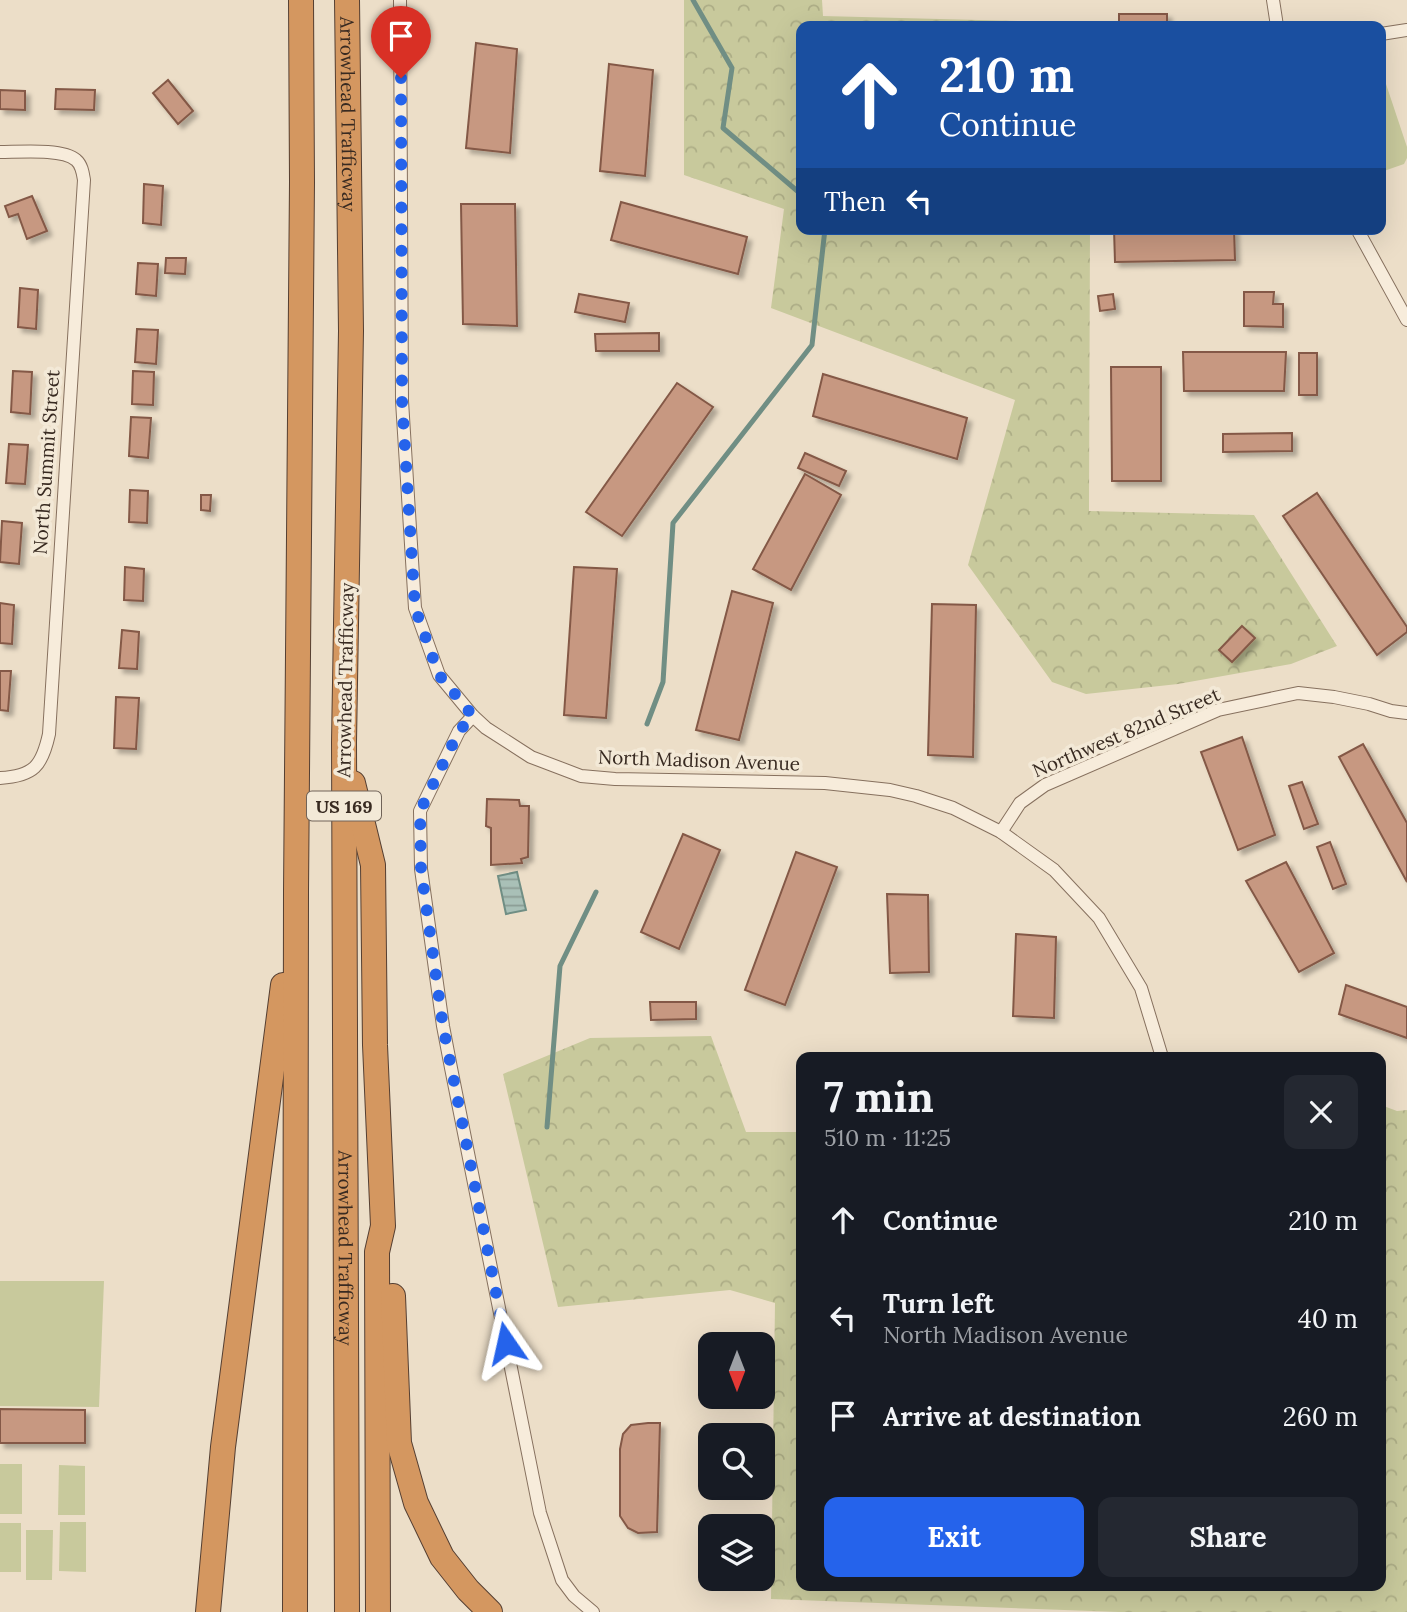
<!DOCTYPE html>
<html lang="en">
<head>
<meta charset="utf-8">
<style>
	:root { --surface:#171b24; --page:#242831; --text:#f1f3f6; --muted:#9ea1a6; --accent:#2563eb }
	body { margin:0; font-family:Lora,serif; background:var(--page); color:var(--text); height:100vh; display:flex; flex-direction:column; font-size:26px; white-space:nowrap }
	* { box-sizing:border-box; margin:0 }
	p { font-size:23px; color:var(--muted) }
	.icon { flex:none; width:38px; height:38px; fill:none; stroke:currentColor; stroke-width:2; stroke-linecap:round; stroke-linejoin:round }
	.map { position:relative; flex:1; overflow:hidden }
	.drawer { position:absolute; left:796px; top:1052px; width:590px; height:539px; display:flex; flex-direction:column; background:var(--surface); border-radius:14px; box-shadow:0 7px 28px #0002 }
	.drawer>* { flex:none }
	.guide { position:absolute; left:796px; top:21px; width:590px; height:214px; border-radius:14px; box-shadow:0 7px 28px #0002; background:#1a4fa0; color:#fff; overflow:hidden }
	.needle { width:46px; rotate:180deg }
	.controls { position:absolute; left:698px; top:1332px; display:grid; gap:14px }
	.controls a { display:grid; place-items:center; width:77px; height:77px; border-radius:14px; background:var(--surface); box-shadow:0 7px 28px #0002; font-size:35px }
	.pin { position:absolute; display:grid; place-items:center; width:60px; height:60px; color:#fff; margin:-72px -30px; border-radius:50% 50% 50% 0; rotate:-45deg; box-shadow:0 0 7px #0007 }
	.pin .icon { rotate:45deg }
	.me { position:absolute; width:77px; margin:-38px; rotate:349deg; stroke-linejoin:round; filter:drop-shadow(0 0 5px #0008) }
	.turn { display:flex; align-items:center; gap:24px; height:147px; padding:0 28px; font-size:32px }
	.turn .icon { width:91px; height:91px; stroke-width:2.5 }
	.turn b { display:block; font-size:49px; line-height:60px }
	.then { display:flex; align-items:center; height:66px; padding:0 28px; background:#0003; gap:14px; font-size:26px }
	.round { display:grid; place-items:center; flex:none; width:74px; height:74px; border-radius:14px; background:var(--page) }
	.head { display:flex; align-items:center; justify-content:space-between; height:119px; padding:0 28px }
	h1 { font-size:42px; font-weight:800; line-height:52px }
	.button { display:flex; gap:14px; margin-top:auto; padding:14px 28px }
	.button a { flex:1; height:80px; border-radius:14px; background:var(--accent); color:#fff; font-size:28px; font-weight:800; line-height:80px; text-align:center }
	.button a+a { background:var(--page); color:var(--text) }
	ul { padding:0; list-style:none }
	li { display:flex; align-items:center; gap:21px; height:98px; padding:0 28px }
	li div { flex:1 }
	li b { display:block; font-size:26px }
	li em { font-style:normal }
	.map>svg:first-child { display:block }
	.green { fill:#c8c99c }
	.forest { fill:url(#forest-crowns) }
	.water { fill:url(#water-rules); stroke:#708e84; stroke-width:2 }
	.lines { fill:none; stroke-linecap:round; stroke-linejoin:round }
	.stream { stroke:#708e84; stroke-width:5 }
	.building { fill:#c79881; stroke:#845946; stroke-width:2; filter:url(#shadow) }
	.minor-casing { stroke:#86705e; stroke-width:14 }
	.motorway-casing { stroke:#553f32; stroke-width:26 }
	.minor { stroke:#f7ecdb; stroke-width:12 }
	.motorway { stroke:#d49760; stroke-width:24 }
	.route { stroke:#2563eb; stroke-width:12; stroke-dasharray:0 21.6 }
	.labels { text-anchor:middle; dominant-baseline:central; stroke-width:7; stroke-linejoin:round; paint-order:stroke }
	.shield { fill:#f3e9d7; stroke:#706358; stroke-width:2 }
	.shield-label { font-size:18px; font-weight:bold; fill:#382a21 }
	.street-label { font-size:19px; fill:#382a21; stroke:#f3e9d7 }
</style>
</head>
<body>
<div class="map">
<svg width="1407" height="1612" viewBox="0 0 1407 1612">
	<defs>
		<pattern id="forest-crowns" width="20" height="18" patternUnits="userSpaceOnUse" patternTransform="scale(1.75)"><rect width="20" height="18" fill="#c8c99c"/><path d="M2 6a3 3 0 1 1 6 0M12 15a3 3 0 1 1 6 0" fill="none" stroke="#adad86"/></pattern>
		<pattern id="water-rules" width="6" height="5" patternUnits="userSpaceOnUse" patternTransform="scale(1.75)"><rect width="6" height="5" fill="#a9c0b7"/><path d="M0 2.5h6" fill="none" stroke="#8b9c94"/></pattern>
		<filter id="shadow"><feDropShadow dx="4.5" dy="4.5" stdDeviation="2" flood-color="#0004"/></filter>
	</defs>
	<rect width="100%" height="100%" fill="#ecdec8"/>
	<g class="green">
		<polygon points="1381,81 1386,84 1407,147 1407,158 1404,164 1381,172"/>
		<polygon points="0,1281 104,1281 99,1407 0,1406"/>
		<rect x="0" y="1464" width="22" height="50"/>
		<polygon points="59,1465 85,1466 85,1515 58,1515"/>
		<polygon points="60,1522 86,1522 86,1572 59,1571"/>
		<rect x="0" y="1523" width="21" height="49"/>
		<polygon points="26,1530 53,1530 52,1580 26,1580"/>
	</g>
	<g class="forest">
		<polygon points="684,0 822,0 823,16 1091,23 1091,26 802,26 802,229 1090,229 1089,511 1254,515 1337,646 1291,664 1178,684 1086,694 1052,682 968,565 1015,400 771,308 784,209 684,175"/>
		<polygon points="711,1036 746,1132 801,1132 802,1586 1381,1586 1381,1105 1397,1111 1407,1110 1407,1612 1119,1612 771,1599 775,1303 730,1290 558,1307 503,1074 590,1038"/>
	</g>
	<polygon class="water" points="517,872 526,910 506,914 498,876"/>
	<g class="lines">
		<g class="stream">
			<polyline points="693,0 732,68 723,128 802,195"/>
			<polyline points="647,724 663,682 673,523 812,345 825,229"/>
			<polyline points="547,1127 560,966 596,892"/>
		</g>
	</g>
	<g class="building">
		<rect x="1119" y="14" width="48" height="12"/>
		<polygon points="476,43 517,49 510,153 466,148"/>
		<polygon points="609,64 653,70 645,176 600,171"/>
		<polygon points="168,80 193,111 178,124 153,93"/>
		<polygon points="56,89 95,90 94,110 55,109"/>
		<polygon points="0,90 25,91 25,110 0,109"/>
		<polygon points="144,184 163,186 161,225 143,223"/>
		<polygon points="32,196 47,231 27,239 18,214 9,217 5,206"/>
		<polygon points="621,202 747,237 738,274 611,240"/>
		<polygon points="461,204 515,204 517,326 463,324"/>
		<polygon points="1114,229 1234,229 1235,260 1115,262"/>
		<polygon points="166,258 186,258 185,274 165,273"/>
		<polygon points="138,263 158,264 156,296 136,294"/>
		<polygon points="20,288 38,290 36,329 18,327"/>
		<polygon points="1244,292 1274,292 1273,304 1283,304 1283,327 1244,326"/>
		<polygon points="579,294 629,303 625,322 575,312"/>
		<polygon points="1113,294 1115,309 1100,311 1098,296"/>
		<polygon points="137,329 158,330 156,364 135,362"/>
		<polygon points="659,333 659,351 596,351 595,334"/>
		<polygon points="1183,352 1286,352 1284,391 1184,391"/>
		<rect x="1299" y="353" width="18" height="42"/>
		<polygon points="1111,367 1161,367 1161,481 1112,481"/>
		<polygon points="13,371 32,372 30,414 11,412"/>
		<polygon points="133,371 154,372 153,405 132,404"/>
		<polygon points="823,374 967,418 957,459 813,416"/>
		<polygon points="677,383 713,407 622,536 586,512"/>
		<polygon points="131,417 151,418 148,458 129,456"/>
		<polygon points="1292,433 1292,451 1223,452 1223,434"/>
		<polygon points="9,444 28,445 25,484 6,483"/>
		<polygon points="805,453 846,471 839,486 798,468"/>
		<polygon points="805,474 841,495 791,590 753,569"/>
		<polygon points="130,490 148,491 147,523 129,522"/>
		<polygon points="1317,493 1407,627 1407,632 1377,655 1283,516"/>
		<polygon points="201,495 211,495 210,511 201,510"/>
		<polygon points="2,521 22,523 19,564 0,562"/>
		<polygon points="125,567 144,569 143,601 124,600"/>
		<polygon points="574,567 617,569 606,718 564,715"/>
		<polygon points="732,591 773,603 739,740 696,730"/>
		<polygon points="0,603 14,605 12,644 0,643"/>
		<polygon points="932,604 976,605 973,757 928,755"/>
		<polygon points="1242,626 1255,638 1232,662 1219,650"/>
		<polygon points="122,630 139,632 137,669 119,668"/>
		<polygon points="0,671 11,671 8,711 0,710"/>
		<polygon points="116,697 139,698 136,749 114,748"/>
		<polygon points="1242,737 1275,835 1238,850 1201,752"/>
		<polygon points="1363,744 1407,823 1407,882 1339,757"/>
		<polygon points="1302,782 1318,824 1304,829 1289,786"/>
		<polygon points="487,799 519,800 520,806 529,806 528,857 521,859 522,863 491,865 491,828 486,826"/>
		<polygon points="683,834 720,850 679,949 641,932"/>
		<polygon points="1330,842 1346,884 1333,889 1317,847"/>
		<polygon points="796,852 837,867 785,1005 745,990"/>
		<polygon points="1286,862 1334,953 1299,972 1246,881"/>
		<polygon points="887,894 928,895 929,972 890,973"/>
		<polygon points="1016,934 1056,937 1054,1018 1013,1016"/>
		<polygon points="1346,985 1407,1007 1407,1038 1339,1014"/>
		<polygon points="650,1002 696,1002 696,1019 651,1020"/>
		<polygon points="0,1409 85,1410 85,1443 0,1443"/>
		<polygon points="648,1423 660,1423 657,1532 638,1533 628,1528 620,1516 620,1449 623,1434 631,1425"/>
	</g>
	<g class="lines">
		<g class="minor-casing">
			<g id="minor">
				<polyline points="400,0 402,401 415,608 439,675 473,716 486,728 531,757 581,776 615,779 825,783 890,790 916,796 953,808 1001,832 1054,870 1099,918 1141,988 1162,1057"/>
				<polyline points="1273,0 1277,26"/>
				<polyline points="1381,34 1407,30"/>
				<path d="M0,152C18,152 63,148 76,160C82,165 83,174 84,180L49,734C42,766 34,776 0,778"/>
				<polyline points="1357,229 1407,320"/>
				<polyline points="473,716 459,731 420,811 421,869 443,1026 451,1068 540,1513 562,1580 574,1596 593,1612"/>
				<polyline points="1001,832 1020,803 1045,785 1218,710 1298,693 1334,697 1369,704 1391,711 1407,713"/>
			</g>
		</g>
		<g class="motorway-casing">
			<g id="motorway">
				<path id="s1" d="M347,0L351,331L344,742L347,1612"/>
				<polyline points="353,783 373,865 375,1045 383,1226 377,1252 378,1612"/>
				<polyline points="393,1296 399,1443 416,1503 442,1557 468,1590 490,1612"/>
				<polyline points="208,1612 223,1447 283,985"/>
				<polyline points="295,1612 296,891 302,182 301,0"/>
			</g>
		</g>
		<use href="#minor" class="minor"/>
		<use href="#motorway" class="motorway"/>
	</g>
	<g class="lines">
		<polyline class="route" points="401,78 402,401 415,608 439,675 473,716 459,731 420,811 421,869 443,1026 506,1343"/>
	</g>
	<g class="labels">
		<rect class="shield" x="307" y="791.5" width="74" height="29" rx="5"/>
		<g class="shield-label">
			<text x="344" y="806">US 169</text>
		</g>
		<g class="street-label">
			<text stroke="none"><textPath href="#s1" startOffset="114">Arrowhead Trafficway</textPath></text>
			<text transform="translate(46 462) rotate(-86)">North Summit Street</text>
			<text transform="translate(345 680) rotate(-89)">Arrowhead Trafficway</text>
			<text transform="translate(1126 732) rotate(-23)">Northwest 82nd Street</text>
			<text transform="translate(699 760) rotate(2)">North Madison Avenue</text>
			<text stroke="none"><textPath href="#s1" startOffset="1248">Arrowhead Trafficway</textPath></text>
		</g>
	</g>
</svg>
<div class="controls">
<a><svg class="needle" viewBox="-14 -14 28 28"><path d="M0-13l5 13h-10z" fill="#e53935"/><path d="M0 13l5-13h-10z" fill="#9ea1a6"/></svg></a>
<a><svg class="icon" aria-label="search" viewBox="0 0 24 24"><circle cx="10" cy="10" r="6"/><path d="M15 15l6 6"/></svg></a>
<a><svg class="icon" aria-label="layers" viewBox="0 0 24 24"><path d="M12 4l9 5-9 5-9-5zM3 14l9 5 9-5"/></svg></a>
</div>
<div class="pin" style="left:401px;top:78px;background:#d93025"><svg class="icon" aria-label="arrive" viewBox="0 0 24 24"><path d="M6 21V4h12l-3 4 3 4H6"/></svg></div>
<svg class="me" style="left:506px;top:1343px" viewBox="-20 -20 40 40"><path d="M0-17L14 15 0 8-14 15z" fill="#2563eb" stroke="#fff" stroke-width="4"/></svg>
<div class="guide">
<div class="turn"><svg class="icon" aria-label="ahead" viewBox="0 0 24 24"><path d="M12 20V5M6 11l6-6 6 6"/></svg><div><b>210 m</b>Continue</div></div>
<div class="then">Then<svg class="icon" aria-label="left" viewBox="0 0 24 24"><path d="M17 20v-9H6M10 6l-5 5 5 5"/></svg></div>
</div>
<section class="drawer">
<div class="head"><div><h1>7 min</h1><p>510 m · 11:25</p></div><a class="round"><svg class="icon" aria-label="close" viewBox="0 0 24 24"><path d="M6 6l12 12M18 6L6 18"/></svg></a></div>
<ul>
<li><svg class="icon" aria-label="ahead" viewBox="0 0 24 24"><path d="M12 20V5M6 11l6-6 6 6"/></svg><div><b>Continue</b></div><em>210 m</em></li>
<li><svg class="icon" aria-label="left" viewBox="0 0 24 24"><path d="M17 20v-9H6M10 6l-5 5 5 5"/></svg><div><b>Turn left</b><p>North Madison Avenue</p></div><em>40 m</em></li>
<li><svg class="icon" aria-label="arrive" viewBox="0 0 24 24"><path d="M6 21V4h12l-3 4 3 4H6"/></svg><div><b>Arrive at destination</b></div><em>260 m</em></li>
</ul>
<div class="button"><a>Exit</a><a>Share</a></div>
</section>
</div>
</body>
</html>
